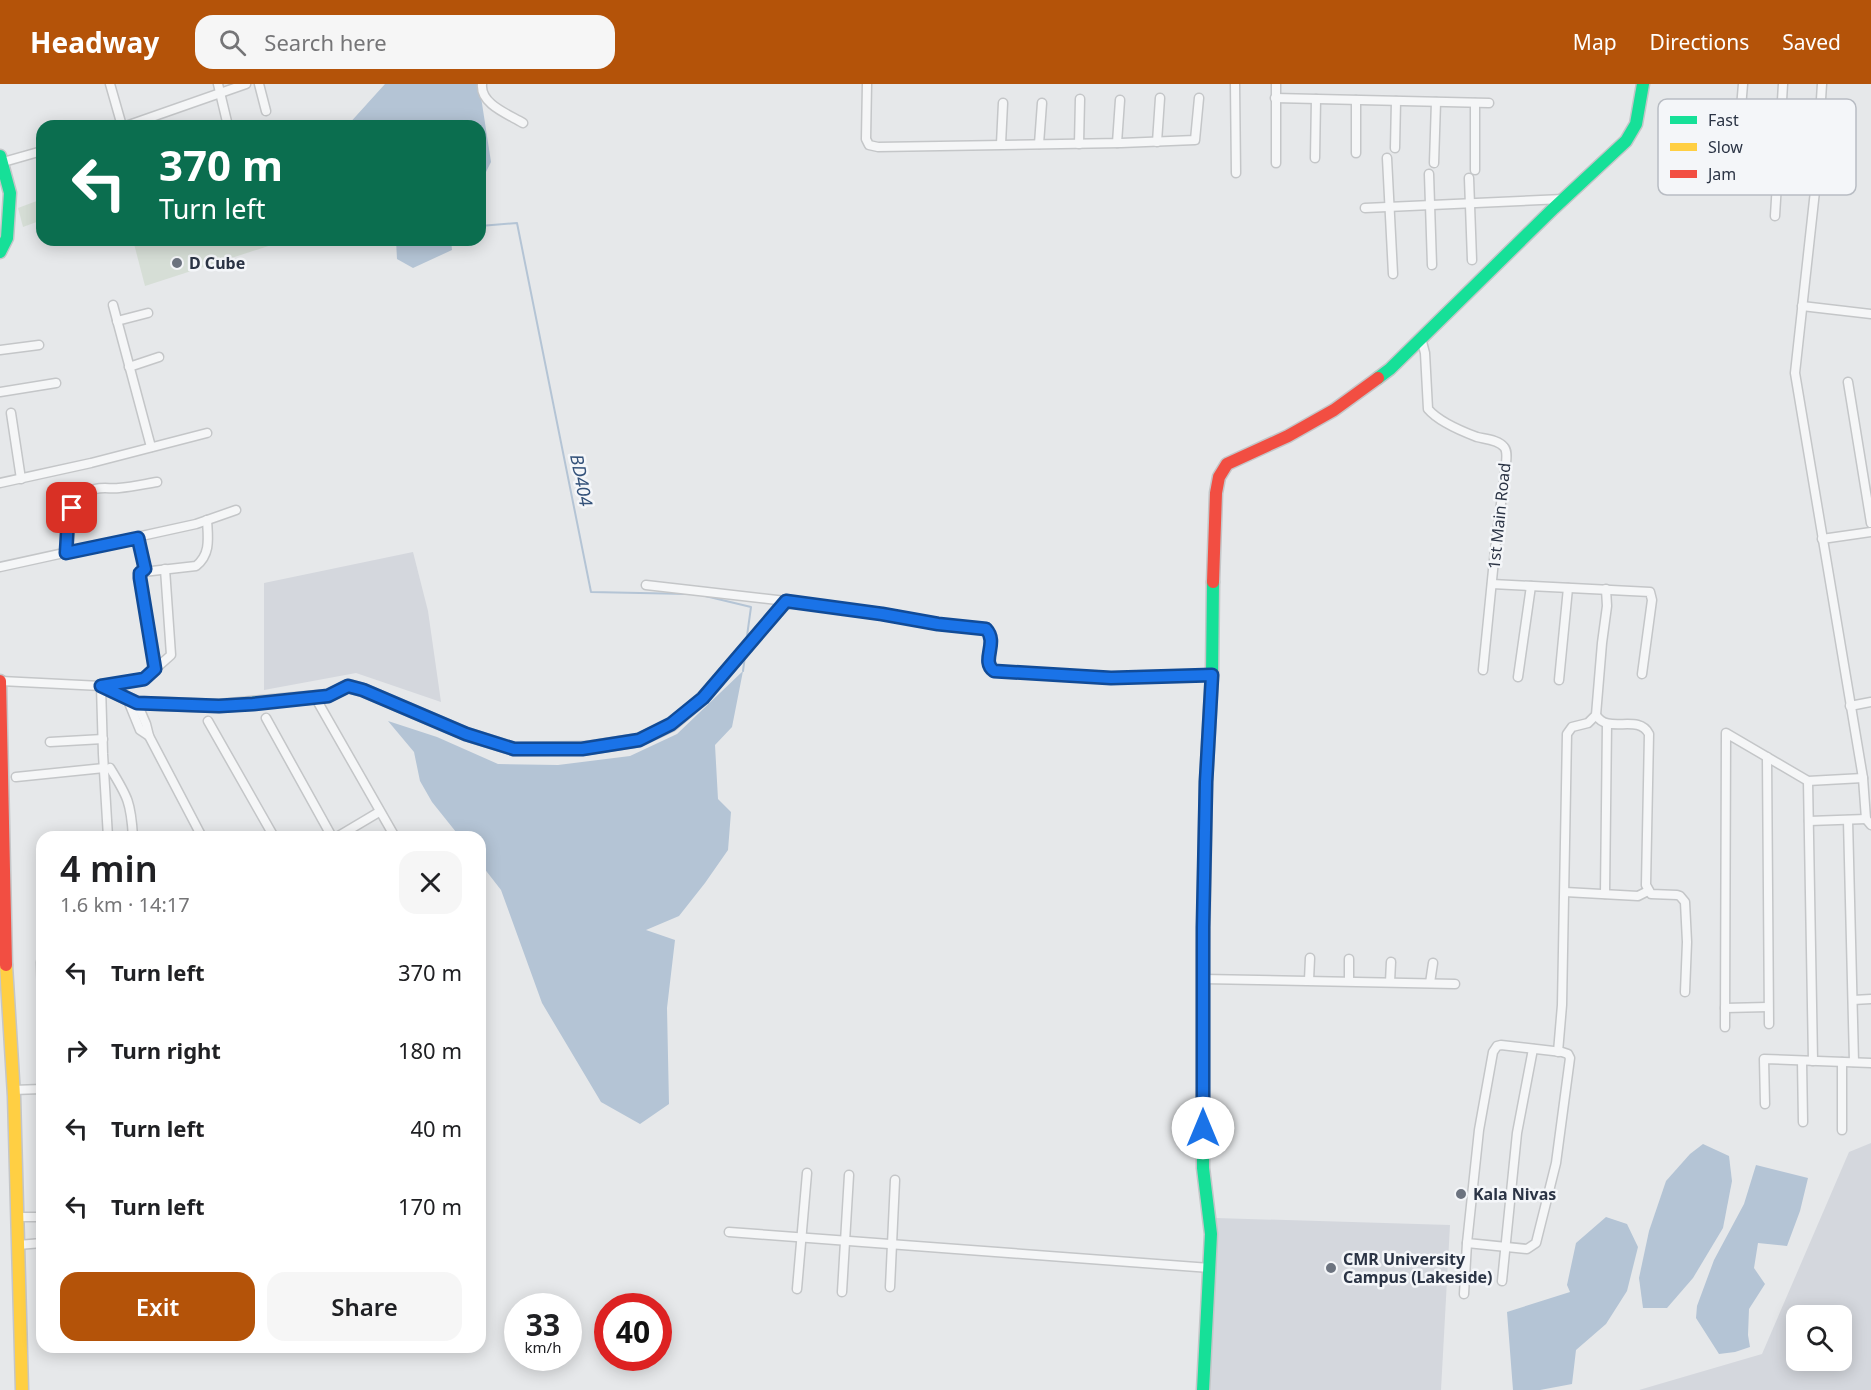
<!DOCTYPE html>
<html lang="en">
<head>
<meta charset="utf-8">
<style>
	:root { --surface:#fff; --page:#f6f6f6; --text:#202124; --muted:#757577; --accent:#b45309 }
	body { margin:0; font-family:"Noto Sans",sans-serif; background:var(--page); color:var(--text); height:100vh; display:flex; flex-direction:column; font-size:22px; white-space:nowrap }
	* { box-sizing:border-box; margin:0 }
	p { font-size:20px; color:var(--muted) }
	.icon { flex:none; width:33px; height:33px; fill:none; stroke:currentColor; stroke-width:2; stroke-linecap:round; stroke-linejoin:round }
	.map { position:relative; flex:1; overflow:hidden }
	.details { position:absolute; left:36px; top:747px; width:450px; height:522px; display:flex; flex-direction:column; background:var(--surface); border-radius:18px; box-shadow:0 3px 15px #0003 }
	.details>* { flex:none }
	.guide { position:absolute; left:36px; top:36px; width:450px; height:126px; border-radius:18px; box-shadow:0 3px 15px #0003; background:#0b6e4f; color:#fff; overflow:hidden }
	.fabs { position:absolute; left:1786px; top:1221px; display:grid; gap:12px }
	.fabs a { display:grid; place-items:center; width:66px; height:66px; border-radius:12px; background:var(--surface); box-shadow:0 3px 15px #0003; font-size:30px }
	.speed { position:absolute; left:504px; top:1209px; display:flex; gap:12px; font-size:30px; font-weight:700; text-align:center }
	.speed>* { display:grid; place-content:center; width:78px; height:78px; border-radius:50%; background:var(--surface); box-shadow:0 3px 15px #0003; line-height:1 }
	.speed small { font-size:15px; font-weight:400 }
	.speed .limit { border:9px solid #d22; background:#fff; color:#111 }
	.pin { position:absolute; display:grid; place-items:center; width:51px; height:51px; color:#fff; margin:-26px; border-radius:12px; box-shadow:0 3px 9px #0006 }
	.me { position:absolute; width:66px; margin:-33px; rotate:0deg; stroke-linejoin:round; filter:drop-shadow(0 0 4px #0008) }
	.turn { display:flex; align-items:center; gap:21px; height:126px; padding:0 24px; font-size:27px }
	.turn .icon { width:78px; height:78px; stroke-width:2.5 }
	.turn b { display:block; font-size:42px; line-height:51px }
	.round { display:grid; place-items:center; flex:none; width:63px; height:63px; border-radius:18px; background:var(--page) }
	.head { display:flex; align-items:center; justify-content:space-between; height:102px; padding:0 24px }
	h1 { font-size:36px; font-weight:600; line-height:45px }
	.cta { display:flex; gap:12px; margin-top:auto; padding:12px 24px }
	.cta a { flex:1; height:69px; border-radius:18px; background:var(--accent); color:#fff; font-size:24px; font-weight:600; line-height:69px; text-align:center }
	.cta a+a { background:var(--page); color:var(--text) }
	ul { padding:0; list-style:none }
	li { display:flex; align-items:center; gap:18px; height:78px; padding:0 24px }
	li div { flex:1 }
	li b { display:block; font-size:22px }
	li em { font-style:normal }
	header { display:flex; align-items:center; gap:36px; box-sizing:border-box; height:84px; padding:0 30px; background:var(--accent); color:#fff }
	header strong { font-size:28px }
	nav { display:flex; gap:33px; margin-inline-start:auto; font-size:21px }
	.search { width:420px; height:54px; background:var(--page); display:flex; align-items:center; gap:15px; box-sizing:border-box; padding:0 21px; border-radius:18px; color:var(--muted); font-size:22px }
	.map>svg:first-child { display:block }
	.built { fill:#d4d7dd; fill-rule:evenodd }
	.green { fill:#d6ded6 }
	.water { fill:#b4c4d5 }
	.lines { fill:none; stroke-linecap:round; stroke-linejoin:round }
	.stream { stroke:#b4c4d5; stroke-width:2 }
	.street-casing { stroke:#c4c6c8; stroke-width:11 }
	.fast-casing { stroke:#c4c6c8; stroke-width:15 }
	.slow-casing { stroke:#c4c6c8; stroke-width:15 }
	.jam-casing { stroke:#c4c6c8; stroke-width:15 }
	.street { stroke:#f5f6f7; stroke-width:8 }
	.fast { stroke:#16e098; stroke-width:12 }
	.slow { stroke:#ffcf43; stroke-width:12 }
	.jam { stroke:#f24e42; stroke-width:12 }
	.route-casing { stroke:#114b97; stroke-width:15 }
	.route { stroke:#1a73e8; stroke-width:10 }
	.poi-dot { fill:#6c737f; stroke:#f4f6f9; stroke-width:2 }
	.labels { text-anchor:middle; dominant-baseline:central; stroke-width:5; stroke-linejoin:round; paint-order:stroke }
	.poi-label { font-size:16px; font-weight:bold; fill:#2b3445; stroke:#f4f6f9; text-anchor:start }
	.street-label { font-size:16px; fill:#2b3445; stroke:#f4f6f9 }
	.water-label { font-size:18px; font-style:italic; fill:#34527a; stroke:#f4f6f9 }
	.key { fill:#f4f6f9; stroke:#b8bcc3; stroke-width:1.5 }
	.key-label { font-size:16px; fill:#2b3445 }
</style>
</head>
<body>
<header>
<strong>Headway</strong>
<div class="search"><svg class="icon" aria-label="search" viewBox="0 0 24 24"><circle cx="10" cy="10" r="6"/><path d="M15 15l6 6"/></svg>Search here</div>
<nav><a>Map</a><a>Directions</a><a>Saved</a></nav>
</header>
<div class="map">
<svg width="1871" height="1306" viewBox="0 0 1871 1306">
	<rect width="100%" height="100%" fill="#e6e8ea"/>
	<g class="built">
		<polygon points="413,468 428,527 441,618 356,589 264,606 264,499"/>
		<path d="M1871,1059V1306H1639L1762,1270L1849,1068ZM1797,1232H1842V1276H1797Z"/>
		<polygon points="1216,1134 1450,1141 1441,1306 1206,1306"/>
	</g>
	<g class="green">
		<polygon points="42,115 42,136 23,143 18,124"/>
		<polygon points="133,156 287,156 145,202"/>
	</g>
	<g class="water">
		<polygon points="385,0 479,0 491,78 480,100 480,42 347,42"/>
		<polygon points="396,156 451,156 452,166 413,184 397,175"/>
		<polygon points="743,587 732,643 715,661 718,715 731,728 728,766 705,799 679,832 646,846 675,856 667,924 669,1020 640,1040 601,1018 542,919 501,806 480,779 480,753 460,753 432,718 420,697 414,668 388,637 437,653 498,680 558,681 630,672 677,650"/>
		<polygon points="1703,1060 1729,1072 1732,1097 1723,1144 1693,1194 1667,1224 1643,1224 1639,1194 1649,1147 1666,1097 1690,1070"/>
		<polygon points="1756,1081 1808,1094 1800,1127 1787,1162 1758,1159 1754,1184 1765,1200 1749,1225 1748,1251 1750,1263 1735,1268 1719,1270 1696,1234 1697,1222 1714,1176 1744,1120"/>
		<polygon points="1606,1133 1627,1140 1638,1163 1627,1207 1606,1240 1576,1266 1572,1300 1540,1306 1513,1306 1507,1228 1570,1208 1567,1201 1576,1159"/>
	</g>
	<g class="lines">
		<g class="stream">
			<polyline points="480,142 517,139 591,508 689,510"/>
			<polyline points="701,511 751,523 747,552"/>
			<polyline points="743,587 745,572"/>
		</g>
		<g class="street-casing">
			<g id="street">
				<polyline points="110,0 122,42"/>
				<polyline points="218,0 228,42"/>
				<polyline points="259,0 266,27"/>
				<path d="M482,0C480,20 508,30 523,39"/>
				<polyline points="867,0 866,55 869,61 878,63 1121,59 1195,56 1199,14"/>
				<polyline points="1235,0 1236,89"/>
				<polyline points="1276,0 1276,79"/>
				<polyline points="1822,0 1815,107 1795,289 1863,694 1866,735 1871,741"/>
				<polyline points="1275,14 1489,19"/>
				<polyline points="1356,16 1356,69"/>
				<polyline points="1739,38 1780,41"/>
				<polyline points="126,42 246,0"/>
				<polyline points="1157,58 1160,14"/>
				<polyline points="1117,59 1120,16"/>
				<polyline points="1001,60 1003,19"/>
				<polyline points="1039,60 1042,19"/>
				<polyline points="1079,60 1080,15"/>
				<polyline points="1395,64 1396,17"/>
				<polyline points="1315,74 1316,15"/>
				<polyline points="1387,74 1393,190"/>
				<polyline points="0,79 42,67"/>
				<polyline points="1434,79 1436,18"/>
				<polyline points="1475,86 1475,19"/>
				<polyline points="1429,90 1432,181"/>
				<polyline points="1469,94 1472,176"/>
				<polyline points="1735,95 1743,0"/>
				<polyline points="1365,124 1563,115"/>
				<polyline points="1775,132 1783,0"/>
				<polyline points="113,221 151,363"/>
				<polyline points="1802,222 1871,230"/>
				<polyline points="117,237 148,229"/>
				<path d="M1421,254L1425,269L1428,325C1439,338 1461,347 1477,353C1485,355 1499,356 1504,363C1508,367 1506,376 1506,381L1495,466L1483,586"/>
				<polyline points="0,266 39,261"/>
				<polyline points="129,283 159,273"/>
				<polyline points="1848,298 1871,439"/>
				<polyline points="0,308 56,299"/>
				<polyline points="11,329 21,395"/>
				<polyline points="0,399 91,379 207,349"/>
				<polyline points="138,454 145,485 140,490 140,494 155,585"/>
				<polyline points="1822,455 1871,448"/>
				<path d="M66,469C67,444 66,414 95,405C103,403 112,405 119,404C132,403 145,400 157,398"/>
				<polyline points="0,483 196,440 236,426"/>
				<path d="M143,488L196,482C211,470 208,454 207,436"/>
				<polyline points="1492,500 1650,508 1652,516 1642,590"/>
				<path d="M646,501L786,517L882,530L938,540L986,545C999,559 980,577 994,587L1111,594L1212,591"/>
				<polyline points="1518,593 1531,502"/>
				<polyline points="1559,596 1568,504"/>
				<polyline points="1,597 101,602 144,595 171,571 165,485"/>
				<polyline points="101,602 103,670 108,753"/>
				<polyline points="315,613 395,753"/>
				<polyline points="127,614 140,646 149,652"/>
				<polyline points="137,619 146,640 149,652 202,753"/>
				<polyline points="1850,622 1871,618"/>
				<path d="M1596,631C1608,651 1638,629 1649,650L1646,801L1651,810L1677,811L1680,812L1685,818L1687,858L1685,908"/>
				<polyline points="266,634 332,753"/>
				<polyline points="208,637 274,753"/>
				<polyline points="50,658 103,655"/>
				<polyline points="1767,673 1769,940"/>
				<path d="M110,684C128,713 131,719 133,753"/>
				<polyline points="16,693 104,684"/>
				<polyline points="1808,697 1813,977"/>
				<polyline points="1848,736 1854,978"/>
				<polyline points="1809,737 1866,735"/>
				<polyline points="337,753 379,728"/>
				<polyline points="1565,808 1638,812 1648,807"/>
				<polyline points="1605,810 1607,640"/>
				<polyline points="41,878 42,912"/>
				<polyline points="1203,895 1455,900"/>
				<polyline points="1309,896 1310,874"/>
				<polyline points="1349,897 1349,875"/>
				<polyline points="1390,898 1391,878"/>
				<polyline points="1430,899 1433,879"/>
				<polyline points="1853,916 1871,915"/>
				<polyline points="1725,924 1768,923"/>
				<polyline points="1725,943 1726,649 1808,697 1863,694"/>
				<polygon points="1501,961 1562,968 1568,970 1570,974 1556,1079 1536,1159 1527,1165 1467,1159 1479,1046 1493,968 1497,962"/>
				<polyline points="1558,968 1562,921 1567,650 1572,643 1588,639 1596,631 1602,559 1607,522 1606,505"/>
				<polyline points="1802,977 1803,1038"/>
				<polyline points="13,1006 42,1005"/>
				<polyline points="1765,1020 1764,975 1871,979"/>
				<polyline points="1842,1046 1842,978"/>
				<polyline points="17,1133 42,1133"/>
				<polyline points="729,1148 1210,1184"/>
				<polyline points="18,1161 42,1159"/>
				<polyline points="1502,1197 1517,1049 1533,965"/>
				<polyline points="890,1203 895,1096"/>
				<polyline points="797,1205 807,1089"/>
				<polyline points="842,1208 849,1091"/>
				<polyline points="1464,1210 1467,1159"/>
			</g>
		</g>
		<g class="fast-casing">
			<g id="fast">
				<polyline points="0,72 10,109 7,154 0,168"/>
				<polyline points="1378,294 1390,285 1554,124 1626,57 1636,40 1643,0"/>
				<polyline points="101,602 137,619 219,622 328,612 348,602 363,606 466,650 514,665 587,664"/>
				<polyline points="1203,1306 1211,1150 1203,1084 1203,866 1206,698 1212,591 1213,498"/>
			</g>
		</g>
		<g class="slow-casing">
			<polyline id="slow" points="6,881 14,1012 22,1306"/>
		</g>
		<g class="jam-casing">
			<g id="jam">
				<polyline points="1213,498 1216,409 1219,393 1227,380 1288,352 1334,326 1378,294"/>
				<polyline points="0,597 6,881"/>
				<polyline points="587,664 639,656 671,641 703,614 786,517"/>
			</g>
		</g>
		<use href="#street" class="street"/>
		<use href="#fast" class="fast"/>
		<use href="#slow" class="slow"/>
		<use href="#jam" class="jam"/>
	</g>
	<g class="lines">
		<g class="route-casing">
			<path id="route" d="M72,424L68,435L66,469L138,454L145,485L140,489V494L155,585L144,595L101,602L137,619L219,622L253,620L328,612L348,602L363,606L466,650L514,665H582L639,656L671,640L703,614L786,517L882,530L938,540L986,545C999,559 980,577 994,587L1111,594L1212,591L1206,698L1203,843V1044"/>
		</g>
		<use href="#route" class="route"/>
	</g>
	<g class="poi-dot">
		<circle cx="177" cy="179" r="6"/>
		<circle cx="1461" cy="1110" r="6"/>
		<circle cx="1331" cy="1184" r="6"/>
	</g>
	<g class="labels">
		<g class="poi-label">
			<text x="189" y="179">D Cube</text>
			<text x="1473" y="1110">Kala Nivas</text>
			<text x="1343" y="1175">CMR University<tspan x="1343" dy="18">Campus (Lakeside)</tspan></text>
		</g>
		<g class="street-label">
			<text transform="translate(1499 432) rotate(-84)">1st Main Road</text>
		</g>
		<g class="water-label">
			<text transform="translate(582 396) rotate(79)">BD404</text>
		</g>
	</g>
	<rect x="1658" y="15" width="198" height="96" rx="9" class="key"/>
	<rect x="1670" y="32" width="27" height="8" fill="#16e098"/>
	<rect x="1670" y="59" width="27" height="8" fill="#ffcf43"/>
	<rect x="1670" y="86" width="27" height="8" fill="#f24e42"/>
	<g class="key-label">
		<text x="1708" y="42">Fast</text>
		<text x="1708" y="69">Slow</text>
		<text x="1708" y="96">Jam</text>
	</g>
</svg>
<div class="fabs">
<a><svg class="icon" aria-label="search" viewBox="0 0 24 24"><circle cx="10" cy="10" r="6"/><path d="M15 15l6 6"/></svg></a>
</div>
<div class="speed"><div>33<small>km/h</small></div><div class="limit">40</div></div>
<div class="pin" style="left:72px;top:424px;background:#d93025"><svg class="icon" aria-label="arrive" viewBox="0 0 24 24"><path d="M6 21V4h12l-3 4 3 4H6"/></svg></div>
<svg class="me" style="left:1203px;top:1044px" viewBox="-20 -20 40 40"><circle r="19" fill="#fff"/><path d="M0-13L10 11 0 6-10 11z" fill="#1a73e8"/></svg>
<div class="guide">
<div class="turn"><svg class="icon" aria-label="left" viewBox="0 0 24 24"><path d="M17 20v-9H6M10 6l-5 5 5 5"/></svg><div><b>370 m</b>Turn left</div></div>
</div>
<section class="details">
<div class="head"><div><h1>4 min</h1><p>1.6 km · 14:17</p></div><a class="round"><svg class="icon" aria-label="close" viewBox="0 0 24 24"><path d="M6 6l12 12M18 6L6 18"/></svg></a></div>
<ul>
<li><svg class="icon" aria-label="left" viewBox="0 0 24 24"><path d="M17 20v-9H6M10 6l-5 5 5 5"/></svg><div><b>Turn left</b></div><em>370 m</em></li>
<li><svg class="icon" aria-label="right" viewBox="0 0 24 24"><path d="M7 20v-9h11M14 6l5 5-5 5"/></svg><div><b>Turn right</b></div><em>180 m</em></li>
<li><svg class="icon" aria-label="left" viewBox="0 0 24 24"><path d="M17 20v-9H6M10 6l-5 5 5 5"/></svg><div><b>Turn left</b></div><em>40 m</em></li>
<li><svg class="icon" aria-label="left" viewBox="0 0 24 24"><path d="M17 20v-9H6M10 6l-5 5 5 5"/></svg><div><b>Turn left</b></div><em>170 m</em></li>
</ul>
<div class="cta"><a>Exit</a><a>Share</a></div>
</section>
</div>
</body>
</html>
